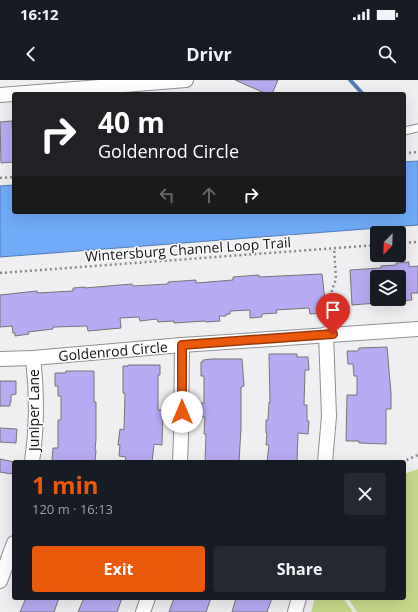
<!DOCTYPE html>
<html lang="en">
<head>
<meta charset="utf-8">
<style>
	:root { --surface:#171b24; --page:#242831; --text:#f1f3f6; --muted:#9ea1a6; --accent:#ea580c }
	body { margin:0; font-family:"Open Sans",sans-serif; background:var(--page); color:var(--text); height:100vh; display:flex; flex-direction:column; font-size:15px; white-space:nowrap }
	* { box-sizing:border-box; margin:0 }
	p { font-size:13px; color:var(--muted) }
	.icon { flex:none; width:22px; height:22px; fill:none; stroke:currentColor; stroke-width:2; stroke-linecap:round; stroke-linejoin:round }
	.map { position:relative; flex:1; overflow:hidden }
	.drawer { position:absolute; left:12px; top:380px; width:394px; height:140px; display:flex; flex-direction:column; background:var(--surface); border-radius:4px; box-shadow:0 4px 16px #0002 }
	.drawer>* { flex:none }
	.top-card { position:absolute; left:12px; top:12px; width:394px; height:122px; border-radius:4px; box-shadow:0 4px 16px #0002; background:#202124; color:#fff; overflow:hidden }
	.needle { width:26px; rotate:203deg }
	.fabs { position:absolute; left:370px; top:146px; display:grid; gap:8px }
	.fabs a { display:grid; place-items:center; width:36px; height:36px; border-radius:4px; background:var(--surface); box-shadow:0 4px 16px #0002; font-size:20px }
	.pin { position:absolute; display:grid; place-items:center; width:34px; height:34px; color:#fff; margin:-41px -17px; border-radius:50% 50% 50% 0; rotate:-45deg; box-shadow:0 0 4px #0007 }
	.pin .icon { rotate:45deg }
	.me { position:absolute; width:44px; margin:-22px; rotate:0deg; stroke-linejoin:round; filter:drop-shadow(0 0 3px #0008) }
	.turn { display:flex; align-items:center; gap:14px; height:84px; padding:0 20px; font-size:18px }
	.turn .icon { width:52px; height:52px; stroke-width:2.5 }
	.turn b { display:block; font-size:28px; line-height:34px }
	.lanes { display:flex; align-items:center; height:38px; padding:0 20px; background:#0003; justify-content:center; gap:20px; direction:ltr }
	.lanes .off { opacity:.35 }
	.round { display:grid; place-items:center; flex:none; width:42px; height:42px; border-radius:4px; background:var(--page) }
	.headline { display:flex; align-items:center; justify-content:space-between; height:68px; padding:0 20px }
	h1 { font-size:24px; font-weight:700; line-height:30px; color:var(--accent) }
	.primary-button { display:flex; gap:8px; margin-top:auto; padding:8px 20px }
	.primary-button a { flex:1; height:46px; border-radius:4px; background:var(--accent); color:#fff; font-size:16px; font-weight:700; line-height:46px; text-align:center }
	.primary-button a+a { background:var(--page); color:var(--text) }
	.status { display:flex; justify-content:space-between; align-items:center; height:28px; padding:0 20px; background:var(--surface); direction:ltr }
	.status svg { height:11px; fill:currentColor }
	header { display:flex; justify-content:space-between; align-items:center; height:52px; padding:0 20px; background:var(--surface); font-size:18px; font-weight:700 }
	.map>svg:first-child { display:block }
	.green { fill:#c6d98b }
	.water { fill:#70aaf8; stroke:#547cb3 }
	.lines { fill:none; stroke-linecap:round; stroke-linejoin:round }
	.stream { stroke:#547cb3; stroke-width:4 }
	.building { fill:#b8aaf3; stroke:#757577 }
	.service-casing { stroke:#8f8f92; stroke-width:9 }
	.minor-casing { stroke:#8f8f92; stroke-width:16 }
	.path { stroke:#88888a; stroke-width:2.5; stroke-dasharray:2 3; stroke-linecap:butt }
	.service { stroke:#fff; stroke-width:7 }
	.minor { stroke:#fff; stroke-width:14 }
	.route-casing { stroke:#983908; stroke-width:10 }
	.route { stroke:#ea580c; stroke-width:7 }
	.labels { text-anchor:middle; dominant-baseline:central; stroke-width:3; stroke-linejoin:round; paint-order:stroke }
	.street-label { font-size:14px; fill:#121213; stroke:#fcfcff }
</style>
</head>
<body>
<div class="status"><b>16:12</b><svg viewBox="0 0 49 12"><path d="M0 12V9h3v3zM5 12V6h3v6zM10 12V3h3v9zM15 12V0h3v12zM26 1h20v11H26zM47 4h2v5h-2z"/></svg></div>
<header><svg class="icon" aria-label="back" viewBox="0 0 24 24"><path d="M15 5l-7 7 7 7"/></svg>Drivr<svg class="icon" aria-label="search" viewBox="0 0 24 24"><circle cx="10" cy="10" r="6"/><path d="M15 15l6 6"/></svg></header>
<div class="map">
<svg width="418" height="532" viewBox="0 0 418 532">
	<rect width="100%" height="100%" fill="#efeff2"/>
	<g class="green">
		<polygon points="418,389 418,532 357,532 348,518 404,518 404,394"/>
		<polygon points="315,518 343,518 353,532 311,532"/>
	</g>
	<polygon class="water" points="418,81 418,145 0,177 0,106 14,105 14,132 404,132 404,82"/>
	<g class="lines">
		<polyline class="stream" points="350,0 363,14"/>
	</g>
	<g class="building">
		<polygon points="235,0 278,0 272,14 267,14"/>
		<polygon points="12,41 14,82 1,83 0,42"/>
		<polygon points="409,182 409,187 418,186 418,213 411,213 412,220 399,221 399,197 377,197 377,223 352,225 350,190 381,188 381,186 396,185 396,183"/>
		<polygon points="322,194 325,221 321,221 322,233 310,234 309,228 276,230 277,233 262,234 262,237 250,238 250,230 230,231 230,234 226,234 226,236 219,236 220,241 206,242 205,241 174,243 174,241 158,242 157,239 140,241 139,237 120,238 121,248 88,251 87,246 53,247 53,249 28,252 29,254 15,256 15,253 13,253 12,246 0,247 0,215 37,211 37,213 73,211 73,208 85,207 85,208 132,204 133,206 168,204 168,202 196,200 196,203 233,200 233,197 259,195 259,197"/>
		<polygon points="387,267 391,313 391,329 386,329 386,364 359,363 359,361 346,361 347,315 357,315 357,296 354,296 353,284 348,284 347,271 358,271 359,268"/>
		<polygon points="269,274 297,274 297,277 308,277 309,290 305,290 304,325 307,325 307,341 309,341 308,354 298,353 297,382 267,382 269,365 266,365 267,353 266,353 266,340 268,340 269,322 270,323"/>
		<polygon points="212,279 242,279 244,306 241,307 241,348 239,382 205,382 206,354 204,354 205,337 201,337 201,323 204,323 204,296 201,296 201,282 203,282 203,280"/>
		<polygon points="128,285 160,285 160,295 158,295 158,330 163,330 162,365 154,364 152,382 125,382 126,377 119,376 120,365 118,365 120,349 124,350 125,313 123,313 123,286 128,286"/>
		<polygon points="66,291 94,291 94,322 96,322 96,359 95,370 96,370 95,382 52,381 53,368 58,368 58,340 61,340 61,316 58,316 58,306 55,306 55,293 66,293"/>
		<polygon points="0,301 16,301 16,314 11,315 11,322 10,322 10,326 0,326"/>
		<polygon points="0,348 17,349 16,363 0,362"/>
		<polygon points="0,379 14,382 13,392 12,392 11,394 0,392"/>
		<polygon points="26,518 59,518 54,532 20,532"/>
		<polygon points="84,518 122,518 117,532 78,532"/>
		<polygon points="174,518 211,518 206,532 169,532"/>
		<polygon points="236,518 272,518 267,532 232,532"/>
	</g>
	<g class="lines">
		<g class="service-casing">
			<polyline id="service" points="404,51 418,48"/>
		</g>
		<g class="minor-casing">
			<g id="minor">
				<polyline points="0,15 186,0"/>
				<polyline points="0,279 33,278 182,265 418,249"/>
				<path d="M32,382C37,348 37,312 33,278"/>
				<polyline points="180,382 181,357 182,265"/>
				<polyline points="325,382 329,336 326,254"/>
				<polyline points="0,501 14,463"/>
				<polyline points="143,532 148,518"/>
				<polyline points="295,532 299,518"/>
			</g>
		</g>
		<g class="path">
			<polyline points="404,73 418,72"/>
			<polyline points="0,98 14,97"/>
			<polyline points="399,163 418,162"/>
			<polyline points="0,193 377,165"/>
			<polyline points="332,242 331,215 332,210 336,199 334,168"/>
			<polyline points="402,382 418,375"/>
		</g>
		<use href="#service" class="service"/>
		<use href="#minor" class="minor"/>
	</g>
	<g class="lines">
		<g class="route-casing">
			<polyline id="route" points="182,332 182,265 333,254"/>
		</g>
		<use href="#route" class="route"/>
	</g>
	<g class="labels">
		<g class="street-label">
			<text transform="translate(188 169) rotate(-4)">Wintersburg Channel Loop Trail</text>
			<text transform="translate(113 271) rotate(-5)">Goldenrod Circle</text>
			<text transform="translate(33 330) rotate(-90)">Juniper Lane</text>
		</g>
	</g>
</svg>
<div class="fabs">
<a><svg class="needle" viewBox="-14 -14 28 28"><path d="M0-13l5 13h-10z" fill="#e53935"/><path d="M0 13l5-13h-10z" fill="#9ea1a6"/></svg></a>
<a><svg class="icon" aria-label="layers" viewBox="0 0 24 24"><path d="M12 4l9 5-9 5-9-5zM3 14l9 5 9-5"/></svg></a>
</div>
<div class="pin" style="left:333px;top:254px;background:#d93025"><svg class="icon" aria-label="arrive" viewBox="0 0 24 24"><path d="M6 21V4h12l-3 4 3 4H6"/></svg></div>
<svg class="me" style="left:182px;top:332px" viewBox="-20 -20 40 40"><circle r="19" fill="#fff"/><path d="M0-13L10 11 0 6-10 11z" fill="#ea580c"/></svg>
<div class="top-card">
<div class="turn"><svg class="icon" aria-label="right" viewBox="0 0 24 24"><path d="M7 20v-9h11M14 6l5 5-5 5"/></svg><div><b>40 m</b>Goldenrod Circle</div></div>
<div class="lanes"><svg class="icon off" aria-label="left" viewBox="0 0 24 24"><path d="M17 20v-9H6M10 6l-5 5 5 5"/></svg><svg class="icon off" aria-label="ahead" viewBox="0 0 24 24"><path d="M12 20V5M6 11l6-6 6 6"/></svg><svg class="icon" aria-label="right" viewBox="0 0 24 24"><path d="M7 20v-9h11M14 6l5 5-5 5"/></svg></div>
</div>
<section class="drawer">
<div class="headline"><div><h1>1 min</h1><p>120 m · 16:13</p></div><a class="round"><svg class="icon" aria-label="close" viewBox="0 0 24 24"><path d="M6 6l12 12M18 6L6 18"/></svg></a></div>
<div class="primary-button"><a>Exit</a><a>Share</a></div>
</section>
</div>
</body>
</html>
